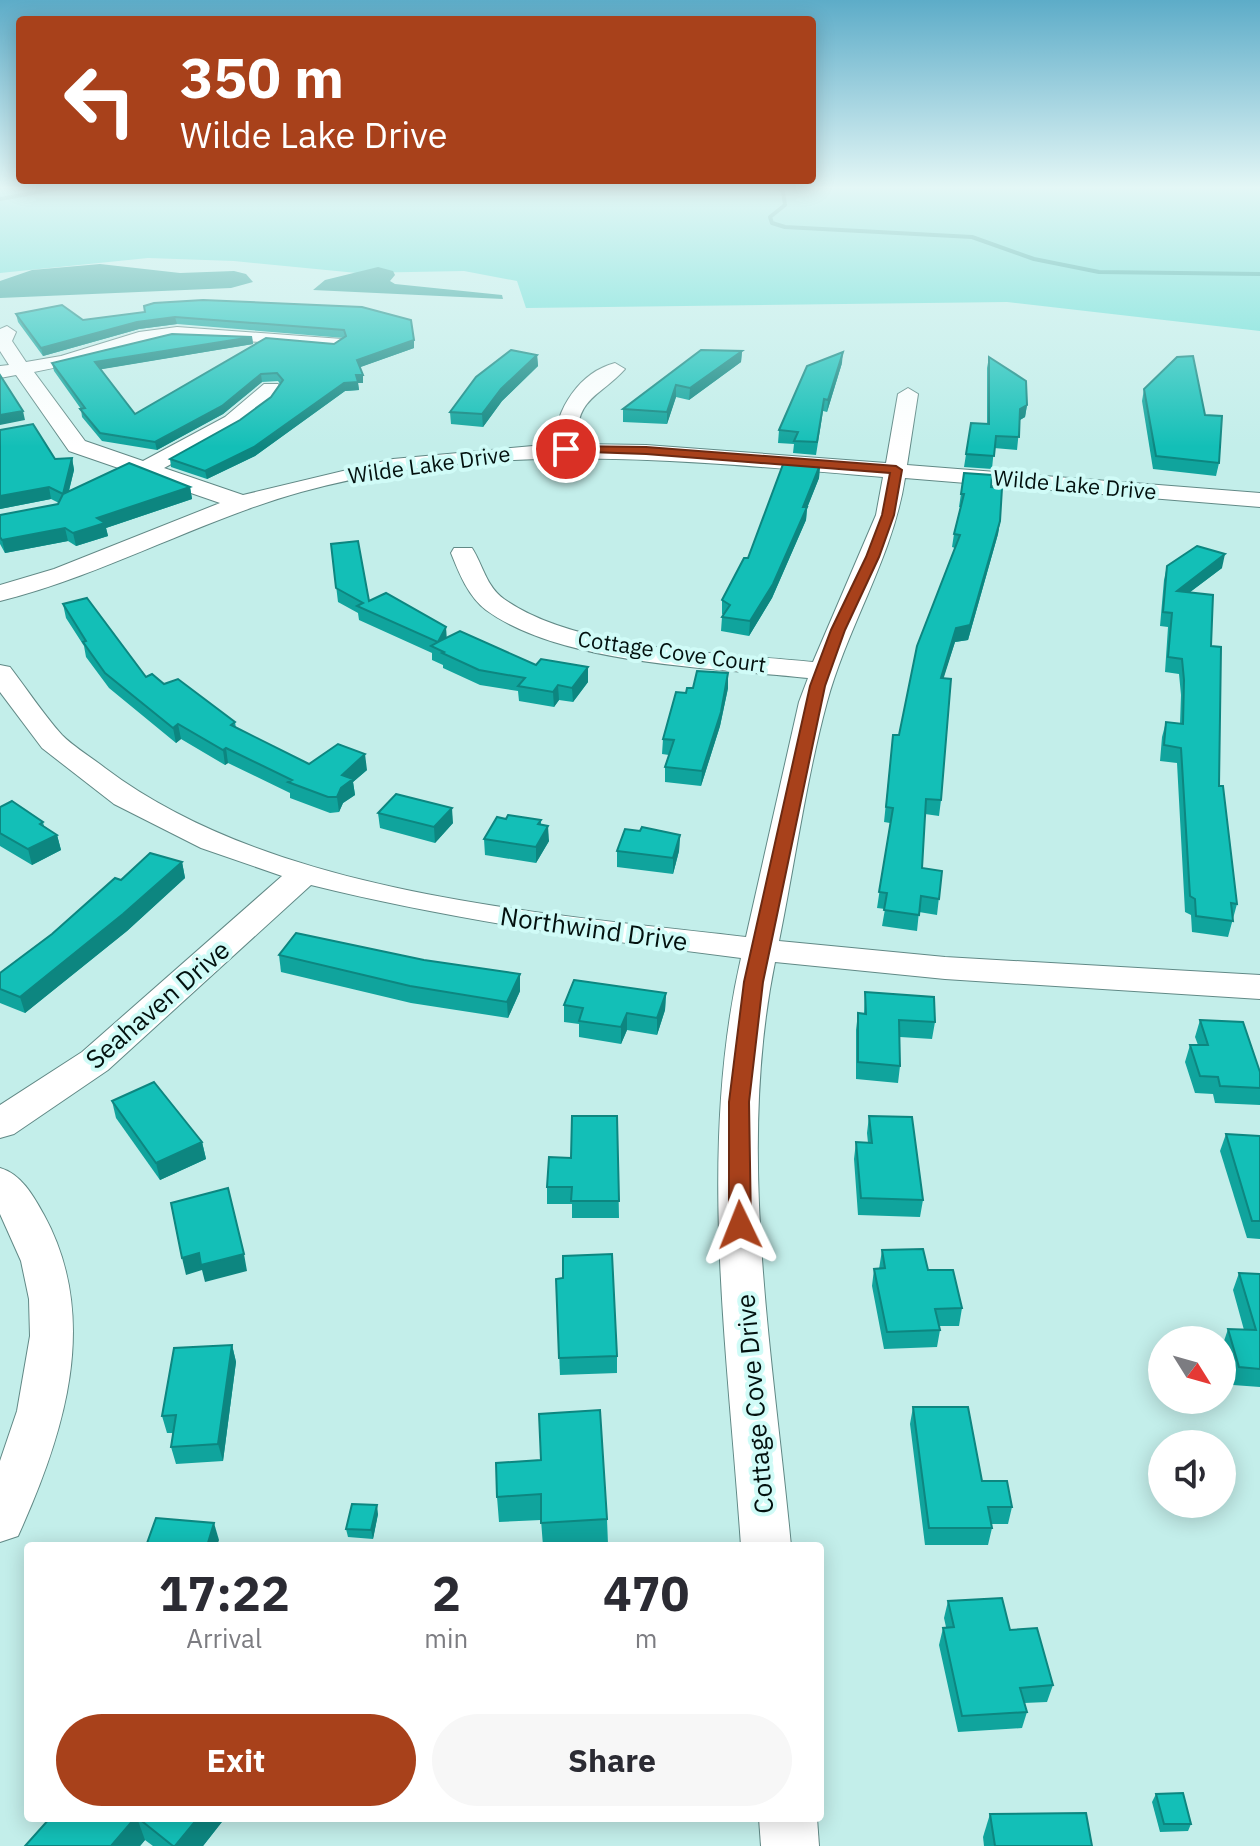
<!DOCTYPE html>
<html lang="en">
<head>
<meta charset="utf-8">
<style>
	:root { --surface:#fff; --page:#f7f7f7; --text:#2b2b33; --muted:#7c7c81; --accent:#a8411b }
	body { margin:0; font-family:"IBM Plex Sans",sans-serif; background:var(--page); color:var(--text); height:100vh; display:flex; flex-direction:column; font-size:30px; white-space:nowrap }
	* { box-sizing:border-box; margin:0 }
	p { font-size:26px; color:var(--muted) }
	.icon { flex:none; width:44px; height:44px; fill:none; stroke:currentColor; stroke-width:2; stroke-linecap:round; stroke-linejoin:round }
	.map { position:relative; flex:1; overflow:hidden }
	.details { position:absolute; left:24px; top:1542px; width:800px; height:280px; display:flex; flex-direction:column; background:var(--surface); border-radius:8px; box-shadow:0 4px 20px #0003 }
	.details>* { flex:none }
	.top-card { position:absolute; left:16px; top:16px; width:800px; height:168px; border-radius:8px; box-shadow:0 4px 20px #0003; background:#a8411b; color:#fff; overflow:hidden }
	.needle { width:52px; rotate:127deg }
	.controls { position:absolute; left:1148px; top:1326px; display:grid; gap:16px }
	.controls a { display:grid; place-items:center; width:88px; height:88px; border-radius:50%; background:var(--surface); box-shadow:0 4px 20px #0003; font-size:40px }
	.pin { position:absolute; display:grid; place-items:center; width:68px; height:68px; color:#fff; margin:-34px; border:4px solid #fff; border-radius:50%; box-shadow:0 2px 8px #0007 }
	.me { position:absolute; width:88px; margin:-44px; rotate:358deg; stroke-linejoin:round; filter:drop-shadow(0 0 6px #0008) }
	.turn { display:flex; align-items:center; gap:28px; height:168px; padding:0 32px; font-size:36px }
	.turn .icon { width:104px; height:104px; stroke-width:2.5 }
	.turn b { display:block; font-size:56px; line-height:68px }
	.eta { display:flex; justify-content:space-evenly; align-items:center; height:136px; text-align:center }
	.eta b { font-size:48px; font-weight:800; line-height:56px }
	.button { display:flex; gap:16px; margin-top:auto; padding:16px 32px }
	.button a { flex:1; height:92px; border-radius:48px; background:var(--accent); color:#fff; font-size:32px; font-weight:800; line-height:92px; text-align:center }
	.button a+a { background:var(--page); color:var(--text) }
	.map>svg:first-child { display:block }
	.green { fill:#65ddd4 }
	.water { fill:#2d9f98 }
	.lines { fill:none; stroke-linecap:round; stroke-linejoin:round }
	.stream { stroke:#2d9f98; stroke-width:4 }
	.minor-casing { stroke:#618986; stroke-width:2 }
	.minor { fill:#fff; fill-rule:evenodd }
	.wall { fill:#10a49d }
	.shaded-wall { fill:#0d8680 }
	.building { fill:#13bfb7; stroke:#0d8680; stroke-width:2 }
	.route { fill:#a8411b; stroke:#6d2a12; stroke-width:2 }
	.labels { text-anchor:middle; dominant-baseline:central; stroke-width:8; stroke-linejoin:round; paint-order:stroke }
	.far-street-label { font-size:22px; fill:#03110f; stroke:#d0fbf7 }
	.street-label { font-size:26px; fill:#03110f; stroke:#d0fbf7 }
</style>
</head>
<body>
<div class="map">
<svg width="1260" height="1846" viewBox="0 0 1260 1846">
	<rect width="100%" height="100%" fill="#c3eeea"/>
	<polygon class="green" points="0,188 1260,188 1260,331 1007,302 526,308 517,281 464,271 357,273 234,261 148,258 0,273"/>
	<g class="water">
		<polygon points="100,264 180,273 234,271 246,274 253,282 231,288 0,298 0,281 32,270"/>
		<polygon points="378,267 393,271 395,275 390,281 395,284 502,295 503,299 313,290 325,280"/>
	</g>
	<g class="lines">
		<g class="stream">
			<polyline points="776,188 783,191 785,205 770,217 772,223 785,227 972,237 1034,259 1099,272 1260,274"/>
			<polyline points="0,199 61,188"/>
		</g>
		<g class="minor-casing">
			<g id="minor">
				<path d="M7,326L16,332L12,341L26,362L61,356L139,332L177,327L342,339L344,343L335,349C287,346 218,335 173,339C125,344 81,364 34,372L85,441L143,461L225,417L264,384H278L281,388L270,403L240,426L164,468L243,495L393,459L555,444C555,409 580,372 615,363L625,369C600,397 575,397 577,444L646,445L886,463L898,394L908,388L918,394L907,465L1260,493V507L905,478C893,557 848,625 827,702C806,780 795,862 779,941L945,957L1260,975V999L945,979L775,962C736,1153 773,1354 791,1546H741C728,1352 697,1150 741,958C596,940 453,920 311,885L108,1070L14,1134L0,1138V1105L82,1052L282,876L201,848L114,804L42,748L0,692V665L10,667C27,689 43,714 62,735C74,747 91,757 105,768C273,895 542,913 746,937L799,702L808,678C716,668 561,665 486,610C468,596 459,573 451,553L454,548H472C483,565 486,586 504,599C577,651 725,653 813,662L876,515L883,477C688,461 493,439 301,492C198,521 104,575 0,601V585L54,569L220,503L69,451L16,375L0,378V366L9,365L0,351V329Z"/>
				<path d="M0,1168C21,1174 33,1195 44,1215C101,1319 64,1435 18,1536L0,1542V1461L17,1411L30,1336L29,1299L21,1261L0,1214Z"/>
				<polygon points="759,1818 817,1818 819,1846 761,1846"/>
			</g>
		</g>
		<use href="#minor" class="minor"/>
	</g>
	<g class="wall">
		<polygon points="362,307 414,348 360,367 363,375 363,383 358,383 359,390 345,391 255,456 207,479 171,467 170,459 240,420 271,397 280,384 278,381 262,382 223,414 157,450 102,441 82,417 81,409 54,371 52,363 252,337 253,344 101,369 135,414 334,344 344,338 177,324 139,329 43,356 18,322 16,314 83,320"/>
		<polygon points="742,351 741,362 689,400 676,397 667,424 623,422 623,409"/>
		<polygon points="537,355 538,366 502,401 483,427 451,424 450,412"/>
		<polygon points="989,357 1027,405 1025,417 1020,420 1017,450 994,448 992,469 964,467 971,423 987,424 987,368"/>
		<polygon points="842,363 827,412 823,411 816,455 793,453 794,444 778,443 779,430"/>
		<polygon points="1144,389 1205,415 1219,463 1216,476 1153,469 1142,401"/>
		<polygon points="0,430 55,459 72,458 74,470 69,491 190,487 192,499 106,528 108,536 76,546 68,541 5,553 0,544 0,515 58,504 59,503 51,499 0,509"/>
		<polygon points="820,465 819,478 807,508 806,520 772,598 749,636 721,631 722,617 723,615 722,614 722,600 748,558"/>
		<polygon points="964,473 991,487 1000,521 998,534 968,640 955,642 943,678 941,800 939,816 925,814 922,868 942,871 937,915 919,912 917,931 882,926 885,909 877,908 890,823 884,822 893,735 899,735 955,548 952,547 954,534 961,507 959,507"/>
		<polygon points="331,544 369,601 447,638 536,665 588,667 588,682 573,702 559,700 554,707 519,701 518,691 480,685 443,668 443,665 432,660 432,653 359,620 358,613 338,602"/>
		<polygon points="1167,566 1222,568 1190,592 1211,646 1219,786 1237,904 1228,937 1192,932 1191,915 1185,912 1177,763 1160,761 1162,737 1166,722 1180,724 1181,695 1179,674 1165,672 1168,627 1160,626 1164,580"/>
		<polygon points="63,604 146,677 164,684 235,722 236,728 309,764 367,770 353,782 355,795 343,803 339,812 330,813 290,798 290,793 228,763 225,765 181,739 176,743 109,688 86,657 84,646 66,618"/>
		<polygon points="728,688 720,726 701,786 665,782 665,767 669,755 662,754 663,739 686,693"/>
		<polygon points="0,807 43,822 44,826 57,835 61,850 32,865 0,846"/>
		<polygon points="378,813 453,823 435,843 380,828"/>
		<polygon points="506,819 541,820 541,825 549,841 536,863 485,855 484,839"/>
		<polygon points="680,835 679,851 673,874 617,867 617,851"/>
		<polygon points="182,862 185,878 127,931 25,1013 0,1003 0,973 52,934 121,880"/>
		<polygon points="279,955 520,991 508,1018 411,1003 281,972"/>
		<polygon points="865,992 935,1022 932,1039 900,1037 900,1066 898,1083 856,1079 856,1030 858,1013 864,1014"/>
		<polygon points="666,993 665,1010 657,1035 627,1030 621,1044 579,1037 579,1024 564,1022 564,1005"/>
		<polygon points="1200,1020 1260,1072 1260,1105 1215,1103 1213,1094 1195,1093 1185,1062 1190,1045 1198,1045 1195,1037"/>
		<polygon points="112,1101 202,1142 206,1159 160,1180 116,1118"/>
		<polygon points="617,1116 619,1218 572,1218 572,1204 547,1204 547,1187 571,1158"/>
		<polygon points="869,1116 923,1200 920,1217 858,1215 854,1159 856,1142 868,1143 867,1133"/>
		<polygon points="1226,1134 1260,1136 1260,1239 1247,1238 1220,1151"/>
		<polygon points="882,1250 928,1270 962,1308 959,1326 939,1326 940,1330 937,1347 884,1349 872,1286 874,1269 879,1269"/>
		<polygon points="1239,1273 1260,1274 1260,1387 1233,1385 1222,1347 1228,1329 1244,1330 1233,1290"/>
		<polygon points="556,1279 617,1356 617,1373 560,1375"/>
		<polygon points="232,1345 236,1362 223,1461 176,1464 171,1447 173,1433 167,1433 162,1416"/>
		<polygon points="913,1407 982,1481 1012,1507 1008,1524 991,1524 992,1528 988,1545 925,1545 910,1424"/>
		<polygon points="496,1463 607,1519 608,1544 579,1546 543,1546 541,1520 499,1522 497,1497"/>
		<polygon points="378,1514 373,1539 348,1537 346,1529"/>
		<polygon points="948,1601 1010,1630 1053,1685 1047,1702 1024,1703 1027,1712 1022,1728 958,1732 939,1645 943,1628 946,1627 944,1618"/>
		<polygon points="1156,1794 1191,1824 1188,1831 1160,1832 1152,1802"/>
		<polygon points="990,1814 1092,1846 984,1846 983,1837"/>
		<polygon points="50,1818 225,1818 203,1846 153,1846 145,1840 140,1846 25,1846"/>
	</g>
	<g class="shaded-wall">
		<polygon points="175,317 177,324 139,329 43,356 41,348 137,322"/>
		<polygon points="252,337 253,344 97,370 95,362"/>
		<polygon points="414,340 414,348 358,368 357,360"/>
		<polygon points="742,351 741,362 689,400 690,388"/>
		<polygon points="843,352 842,363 827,412 828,400"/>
		<polygon points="537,355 538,366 502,401 483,427 482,414 501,389"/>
		<polygon points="261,374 262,382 223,414 157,450 155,442"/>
		<polygon points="356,375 363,375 363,383 358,383 359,390 345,391 255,456 207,479 205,471"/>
		<polygon points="676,385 676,397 667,424 667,412"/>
		<polygon points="1027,405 1025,417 1018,421 1020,409"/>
		<polygon points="23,411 25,420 0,425 0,415"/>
		<polygon points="72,458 74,470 65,506 63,494"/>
		<polygon points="820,465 819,478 807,508 806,520 772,598 749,636 750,621 803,507"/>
		<polygon points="49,487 51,499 0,509 0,496"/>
		<polygon points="190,487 192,499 106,528 108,536 76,546 73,533 97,518"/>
		<polygon points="1000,521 998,534 968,640 955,642 939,693 941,678 956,628"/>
		<polygon points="65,528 68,541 5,553 2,540"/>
		<polygon points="1225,554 1222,568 1173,605 1177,591"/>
		<polygon points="446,627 447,641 438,642"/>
		<polygon points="588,667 588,682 573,702 572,688"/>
		<polygon points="728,673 728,688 720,726 701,786 702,771"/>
		<polygon points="558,685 559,700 554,707 553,692"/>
		<polygon points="178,724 181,739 176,743 173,728"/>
		<polygon points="226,748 228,763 225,765 223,750"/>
		<polygon points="365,754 367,770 353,782 355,795 343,803 339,812 337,797 342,775"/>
		<polygon points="452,808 453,823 435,843 434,827"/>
		<polygon points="548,826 549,841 536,863 536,847"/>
		<polygon points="57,835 61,850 32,865 28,849"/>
		<polygon points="680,835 679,851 673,874 673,858"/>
		<polygon points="182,862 185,878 127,931 25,1013 20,997"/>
		<polygon points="520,974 520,991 508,1018 507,1002"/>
		<polygon points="666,993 665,1010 657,1035 657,1018"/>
		<polygon points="627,1013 627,1030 621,1044 621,1027"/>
		<polygon points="202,1142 206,1159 160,1180 156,1163"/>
		<polygon points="199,1253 244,1254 247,1271 205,1282 202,1270 186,1275 182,1258"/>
		<polygon points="232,1345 236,1362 223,1461 218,1444"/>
		<polygon points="377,1505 378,1514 373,1539 371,1530"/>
		<polygon points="214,1523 219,1540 217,1546 207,1546"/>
		<polygon points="135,1818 137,1818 145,1840 140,1846 111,1846"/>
		<polygon points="198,1818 225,1818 203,1846 175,1846"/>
	</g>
	<g class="building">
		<polygon points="203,300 362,307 411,320 414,340 357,360 363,375 356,375 358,382 344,383 254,447 205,471 170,459 240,420 271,397 283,380 277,373 261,374 222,406 155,442 100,433 80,409 85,408 52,363 172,334 252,337 95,362 135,414 266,338 334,344 346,336 344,330 175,317 137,322 41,348 16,314 62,305 83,320 145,312 144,306 154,303"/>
		<polygon points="511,350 537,355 501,389 482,414 450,412 476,377"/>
		<polygon points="701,350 742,351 690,388 676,385 667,412 623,409"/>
		<polygon points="843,352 828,400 824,399 817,442 794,441 798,432 779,430 807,366"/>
		<polygon points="1193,356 1205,415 1222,416 1219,463 1156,456 1144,389 1177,357"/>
		<polygon points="989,357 1026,381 1027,405 1020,409 1019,437 996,436 994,456 966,454 971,423 989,424"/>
		<polygon points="0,375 23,411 0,415"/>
		<polygon points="33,424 55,459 72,458 63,494 49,487 0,496 0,430"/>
		<polygon points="785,459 820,465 803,507 807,507 773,584 750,621 722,617 730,605 722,600 744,558 748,558"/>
		<polygon points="129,463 190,487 97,518 105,523 73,533 65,528 2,540 0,537 0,515 58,504 63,494"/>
		<polygon points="964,473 992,475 991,487 1002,488 1000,521 970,625 956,628 941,678 951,679 941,800 926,799 922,868 942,871 939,899 921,896 919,915 884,910 887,893 879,892 893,808 886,807 893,735 899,735 917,646 960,535 954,534 964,494 961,494"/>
		<polygon points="358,541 369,601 386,593 446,627 438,642 460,631 536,665 541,659 588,667 572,688 558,685 553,692 518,686 525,678 479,670 442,653 444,652 431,646 438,642 357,606 363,603 336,588 331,544"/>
		<polygon points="1197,546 1225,554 1177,591 1213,595 1211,646 1221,647 1219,786 1223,786 1237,904 1231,903 1233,921 1196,916 1195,899 1190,896 1181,748 1164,745 1166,722 1183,724 1184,680 1182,659 1168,657 1172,613 1163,612 1167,566"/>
		<polygon points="87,598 146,677 152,674 164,684 178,679 235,722 231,725 309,764 338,744 365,754 342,775 353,779 341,788 337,797 328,797 288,782 292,780 226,748 223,750 178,724 173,728 105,673 83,642 86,641 63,604"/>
		<polygon points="697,671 728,673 721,712 702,771 665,767 674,740 663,739 676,692 686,693 687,688 693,688"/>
		<polygon points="396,794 452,808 434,827 378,813"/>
		<polygon points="12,801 43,822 40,824 57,835 28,849 0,833 0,807"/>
		<polygon points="508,815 541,820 538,824 548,826 536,847 484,839 497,817 506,819"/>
		<polygon points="642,827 680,835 673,858 617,851 625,829 640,831"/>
		<polygon points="150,853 182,862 123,914 20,997 0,989 0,973 52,934 115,878 121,880"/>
		<polygon points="296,933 424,960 520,974 507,1002 410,986 279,955"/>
		<polygon points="574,980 666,993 657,1018 627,1013 621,1027 579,1021 583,1008 564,1005"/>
		<polygon points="865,992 934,997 935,1022 899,1020 900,1066 858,1062 858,1013 866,1014"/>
		<polygon points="1200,1020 1243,1022 1260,1072 1260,1088 1220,1086 1218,1077 1200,1076 1190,1045 1208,1045"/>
		<polygon points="154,1082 202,1142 156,1163 112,1101"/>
		<polygon points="572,1116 617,1116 619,1201 571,1201 572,1187 547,1187 549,1157 571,1158"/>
		<polygon points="869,1116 912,1117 923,1200 861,1198 856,1142 872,1143"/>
		<polygon points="1226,1134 1260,1136 1260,1221 1252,1221"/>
		<polygon points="228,1188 244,1254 201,1265 199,1253 182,1258 171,1203"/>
		<polygon points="923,1249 928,1270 953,1270 962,1308 935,1309 940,1330 887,1332 874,1269 885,1268 882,1250"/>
		<polygon points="612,1254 617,1356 559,1358 556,1279 563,1278 563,1256"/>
		<polygon points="1239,1273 1260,1274 1260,1369 1239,1367 1228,1329 1256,1330"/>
		<polygon points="232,1345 218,1444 171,1447 176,1415 162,1416 174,1348"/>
		<polygon points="913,1407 968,1407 982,1481 1007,1481 1012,1507 988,1507 992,1528 929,1528"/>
		<polygon points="600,1410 607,1519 541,1523 541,1494 497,1497 496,1463 541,1460 539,1414"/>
		<polygon points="352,1504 377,1505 371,1530 346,1529"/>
		<polygon points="156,1518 214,1523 207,1546 146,1546"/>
		<polygon points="1002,1598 1010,1630 1037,1628 1053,1685 1020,1688 1027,1712 962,1716 943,1628 954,1627 948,1601"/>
		<polygon points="1183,1793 1191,1824 1164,1824 1156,1794"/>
		<polygon points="1086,1813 1092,1846 995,1846 990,1814"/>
		<polygon points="50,1818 135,1818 111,1846 25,1846"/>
		<polygon points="138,1818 198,1818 175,1846 173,1846"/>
	</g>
	<linearGradient id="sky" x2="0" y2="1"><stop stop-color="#5dacc8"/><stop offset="0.42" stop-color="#e4f7f6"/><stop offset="1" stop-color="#e4f7f6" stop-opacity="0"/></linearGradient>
	<rect width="1260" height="447" fill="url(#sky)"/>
	<polygon class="route" points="566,446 646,447 896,466 902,470 894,515 879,557 845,630 825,686 763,982 749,1102 751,1225 748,1231 732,1231 729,1225 729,1102 744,982 810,686 831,630 866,557 882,515 890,473 646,454 562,451"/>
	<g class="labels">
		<g class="far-street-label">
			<text transform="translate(429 464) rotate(-8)">Wilde Lake Drive</text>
			<text transform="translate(1075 484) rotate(5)">Wilde Lake Drive</text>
			<text transform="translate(672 651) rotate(8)">Cottage Cove Court</text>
		</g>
		<g class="street-label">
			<text transform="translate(594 928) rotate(8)">Northwind Drive</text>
			<text transform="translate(157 1004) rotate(-41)">Seahaven Drive</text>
			<text transform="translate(754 1404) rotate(-95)">Cottage Cove Drive</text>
		</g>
	</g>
</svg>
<div class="controls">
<a><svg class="needle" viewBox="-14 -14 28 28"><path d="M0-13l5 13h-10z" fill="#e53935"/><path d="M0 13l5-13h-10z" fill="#7c7c81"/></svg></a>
<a><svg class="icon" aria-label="sound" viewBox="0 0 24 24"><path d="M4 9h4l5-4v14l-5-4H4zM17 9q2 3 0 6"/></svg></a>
</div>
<div class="pin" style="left:566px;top:449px;background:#d93025"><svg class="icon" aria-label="arrive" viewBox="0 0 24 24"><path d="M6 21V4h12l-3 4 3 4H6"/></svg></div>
<svg class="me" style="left:740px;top:1225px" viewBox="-20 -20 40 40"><path d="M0-17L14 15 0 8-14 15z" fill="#a8411b" stroke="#fff" stroke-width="4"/></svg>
<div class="top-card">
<div class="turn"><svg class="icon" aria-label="left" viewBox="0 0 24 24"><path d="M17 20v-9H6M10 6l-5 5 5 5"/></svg><div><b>350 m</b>Wilde Lake Drive</div></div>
</div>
<section class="details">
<div class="eta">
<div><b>17:22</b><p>Arrival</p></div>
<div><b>2</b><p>min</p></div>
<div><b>470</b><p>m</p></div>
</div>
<div class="button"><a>Exit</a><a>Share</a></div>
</section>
</div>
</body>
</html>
